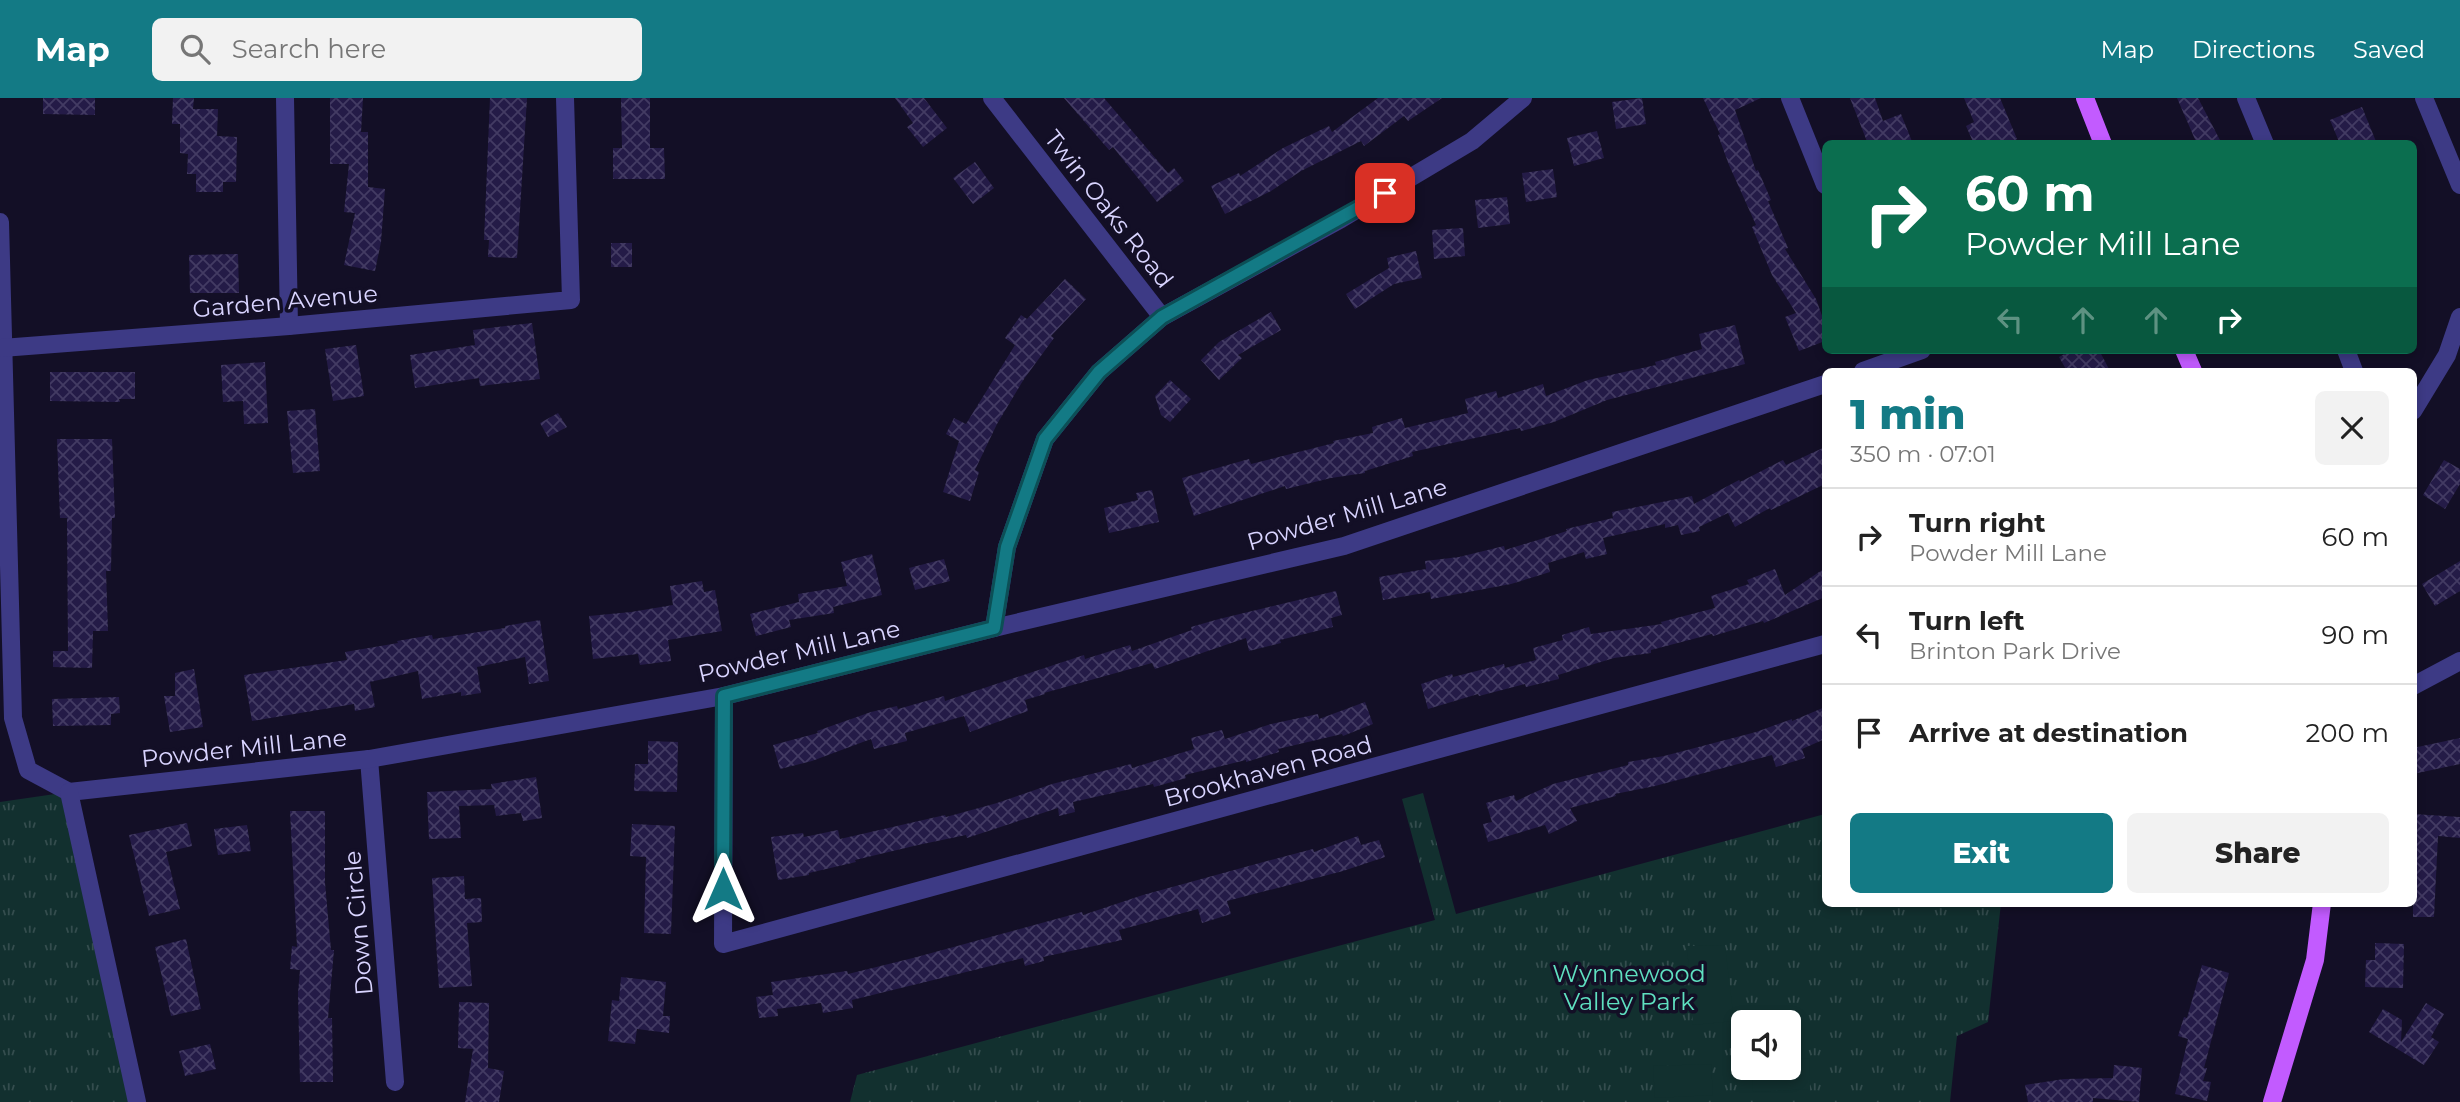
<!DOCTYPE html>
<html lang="en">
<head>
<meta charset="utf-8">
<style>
	:root { --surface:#fff; --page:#f2f2f2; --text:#222; --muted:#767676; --line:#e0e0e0; --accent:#137a85 }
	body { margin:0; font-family:Montserrat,sans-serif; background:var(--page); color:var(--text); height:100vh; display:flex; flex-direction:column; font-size:26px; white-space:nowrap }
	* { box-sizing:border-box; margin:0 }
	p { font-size:23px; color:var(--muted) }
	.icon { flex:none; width:38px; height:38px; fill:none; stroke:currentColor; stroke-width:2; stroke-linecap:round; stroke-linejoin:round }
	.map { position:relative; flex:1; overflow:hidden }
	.sheet { position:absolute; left:1822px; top:270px; width:595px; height:539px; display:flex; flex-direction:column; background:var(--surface); border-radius:10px; box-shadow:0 4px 10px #0003 }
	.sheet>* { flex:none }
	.guide { position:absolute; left:1822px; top:42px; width:595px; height:214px; border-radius:10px; box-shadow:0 4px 10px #0003; background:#0b6e4f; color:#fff; overflow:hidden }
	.controls { position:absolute; left:1731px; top:912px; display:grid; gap:14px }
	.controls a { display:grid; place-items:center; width:70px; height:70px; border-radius:10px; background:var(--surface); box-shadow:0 4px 10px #0003; font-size:35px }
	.pin { position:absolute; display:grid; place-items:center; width:60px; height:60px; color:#fff; margin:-30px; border-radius:14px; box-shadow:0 4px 10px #0006 }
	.me { position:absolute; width:77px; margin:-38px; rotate:0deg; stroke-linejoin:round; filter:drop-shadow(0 0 5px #0008) }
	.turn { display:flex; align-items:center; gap:24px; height:147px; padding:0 28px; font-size:32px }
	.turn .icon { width:91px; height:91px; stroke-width:2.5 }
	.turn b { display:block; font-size:49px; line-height:60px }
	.lanes { display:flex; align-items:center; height:66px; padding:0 28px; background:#0003; justify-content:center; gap:35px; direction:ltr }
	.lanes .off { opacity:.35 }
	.round { display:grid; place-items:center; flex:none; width:74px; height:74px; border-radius:10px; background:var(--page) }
	.summary { display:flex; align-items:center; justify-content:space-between; height:119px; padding:0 28px }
	h1 { font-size:42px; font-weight:800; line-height:52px; color:var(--accent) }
	.primary-button { display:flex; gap:14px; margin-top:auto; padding:14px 28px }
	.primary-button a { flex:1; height:80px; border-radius:10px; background:var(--accent); color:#fff; font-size:28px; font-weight:800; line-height:80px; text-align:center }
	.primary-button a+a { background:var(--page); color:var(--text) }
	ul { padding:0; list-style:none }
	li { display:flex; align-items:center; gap:21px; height:98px; padding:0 28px; border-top:2px solid var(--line) }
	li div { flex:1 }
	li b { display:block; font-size:26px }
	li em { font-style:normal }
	header { display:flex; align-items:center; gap:42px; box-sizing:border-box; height:98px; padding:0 35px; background:var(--accent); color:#fff }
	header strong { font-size:33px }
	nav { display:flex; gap:38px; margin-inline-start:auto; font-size:24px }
	.search { width:490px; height:63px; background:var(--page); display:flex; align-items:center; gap:18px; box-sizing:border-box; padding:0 24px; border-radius:10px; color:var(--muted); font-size:26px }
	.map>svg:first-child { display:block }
	.grass { fill:url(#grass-tufts); fill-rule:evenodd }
	.pitch { fill:#12302f }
	.building { fill:url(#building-cross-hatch) }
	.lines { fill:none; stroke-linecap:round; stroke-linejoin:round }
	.street { stroke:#3d3a85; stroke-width:18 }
	.primary { stroke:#c25bff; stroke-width:18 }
	.route-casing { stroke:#0c4f56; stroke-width:18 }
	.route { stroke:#137a85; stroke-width:12 }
	.labels { text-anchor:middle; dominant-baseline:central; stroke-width:7; stroke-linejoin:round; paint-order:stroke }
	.street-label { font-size:24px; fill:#d9d4ff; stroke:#130f26 }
	.park-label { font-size:24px; fill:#5fe0c0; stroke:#130f26 }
</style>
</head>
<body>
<header>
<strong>Map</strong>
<div class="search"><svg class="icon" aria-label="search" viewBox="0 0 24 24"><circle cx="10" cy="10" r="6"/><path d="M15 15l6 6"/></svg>Search here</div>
<nav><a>Map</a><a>Directions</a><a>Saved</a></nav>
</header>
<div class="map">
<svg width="2460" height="1004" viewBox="0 0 2460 1004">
	<defs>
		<pattern id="grass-tufts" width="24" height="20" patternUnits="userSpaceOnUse" patternTransform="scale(1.75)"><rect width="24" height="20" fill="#12302f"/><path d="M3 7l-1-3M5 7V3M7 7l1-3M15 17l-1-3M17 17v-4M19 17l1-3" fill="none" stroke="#344d4e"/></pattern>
		<pattern id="building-cross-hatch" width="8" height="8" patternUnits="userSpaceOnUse" patternTransform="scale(1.75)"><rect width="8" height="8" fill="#241b47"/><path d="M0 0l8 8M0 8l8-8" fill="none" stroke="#433b63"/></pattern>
	</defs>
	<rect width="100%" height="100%" fill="#130f26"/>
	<g class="grass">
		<polygon points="69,694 137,1004 0,1004 0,704"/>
		<path d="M1423,695L1456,816L1825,716V805H2001L1988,924L1957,938L1950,1004H850L857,977L1435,822L1402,701ZM1743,924H1788V970H1743Z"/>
	</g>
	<g class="pitch">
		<polygon points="1725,847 1734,923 1693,927 1687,848"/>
		<polygon points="1809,960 1810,991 1753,994 1751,970 1788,970 1789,961"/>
		<polygon points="1711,966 1713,997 1655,1000 1653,968"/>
	</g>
	<g class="building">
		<polygon points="43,0 95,0 95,17 43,16"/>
		<polygon points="173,0 194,0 193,11 218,11 217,38 237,39 236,84 223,84 223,94 196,94 196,76 187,76 188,56 180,55 180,26 172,26"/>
		<polygon points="330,0 363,0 361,34 368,34 368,89 385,91 381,144 375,173 344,167 355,115 344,114 349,66 330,66"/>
		<polygon points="490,0 527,0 517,160 488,159 489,142 484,142"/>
		<polygon points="621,0 650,0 650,50 664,50 665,81 613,81 613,50 622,50"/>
		<polygon points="895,0 924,0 947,30 923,49 907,29 913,25"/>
		<polygon points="1064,0 1104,0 1168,75 1174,70 1184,83 1157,104 1113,49 1109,52"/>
		<polygon points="1378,0 1442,0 1408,23 1404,18 1364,48 1361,43 1301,73 1271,93 1225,116 1211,88 1239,75 1240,78 1283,50 1329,28 1332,34"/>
		<polygon points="1642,0 1646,26 1616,31 1612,4"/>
		<polygon points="1703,0 1761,0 1735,12 1756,73 1758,72 1771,102 1768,103 1788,150 1785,151 1816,201 1825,226 1825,243 1799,253 1785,219 1796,215 1772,177 1752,129 1756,127 1729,67 1718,37 1720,36"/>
		<polygon points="1850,0 1875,0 1883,23 1901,16 1913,46 1868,46"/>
		<polygon points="1964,0 2000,0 2017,41 2007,46 1974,46 1966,28 1974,24"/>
		<polygon points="2177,0 2198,0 2222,46 2197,46"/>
		<polygon points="2362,9 2377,46 2340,46 2330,22"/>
		<polygon points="1597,33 1604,60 1574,68 1567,40"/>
		<polygon points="975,64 994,90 973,106 953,80"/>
		<polygon points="1553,71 1557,99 1526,104 1522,75"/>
		<polygon points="1507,99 1510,126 1478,130 1475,102"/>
		<polygon points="1463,130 1465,158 1434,161 1432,132"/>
		<rect x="611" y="145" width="21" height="24"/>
		<polygon points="1416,153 1422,180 1394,186 1355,211 1346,196 1389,170 1387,160"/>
		<polygon points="238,156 239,195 190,195 189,157"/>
		<polygon points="1065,181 1086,201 1051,238 1054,240 1024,281 997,326 975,372 979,374 970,403 943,394 959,343 946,336 954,320 966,326 1015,247 1005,240 1021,217 1027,221"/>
		<polygon points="1271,214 1281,232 1238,257 1242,260 1219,282 1201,262 1219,244"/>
		<polygon points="532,225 540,281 480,288 479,280 415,290 410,257 475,247 473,232"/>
		<polygon points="1735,227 1745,266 1607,302 1554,324 1521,333 1520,330 1412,354 1413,358 1365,373 1365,375 1331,380 1286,391 1285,388 1194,418 1182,380 1249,361 1251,366 1334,345 1333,343 1373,335 1372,329 1402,320 1405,330 1468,315 1465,301 1496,293 1498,300 1543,286 1546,298 1588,282 1656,267 1655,264 1702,251 1699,236"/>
		<polygon points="356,247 364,298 333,303 325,251"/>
		<polygon points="2072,252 2099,252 2110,273 2067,273 2059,259"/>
		<polygon points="265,264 268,325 244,326 243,303 223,304 221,267"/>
		<polygon points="50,274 135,274 135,301 119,301 120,304 50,303"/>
		<polygon points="1170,282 1191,301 1170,324 1161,317 1155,298"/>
		<polygon points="315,311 320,373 293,375 287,313"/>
		<polygon points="558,315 567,329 548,339 540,325"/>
		<polygon points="57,341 112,341 115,420 112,420 111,473 106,473 108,533 93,533 92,570 53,569 53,553 68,553 67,420 60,420"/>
		<polygon points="1825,349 1825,386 1771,412 1770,410 1735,429 1728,415 1699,429 1700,433 1681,437 1678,427 1665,430 1665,426 1603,440 1607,456 1586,461 1584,454 1548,465 1550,474 1511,486 1431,501 1430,494 1383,502 1379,479 1426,471 1425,463 1459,459 1504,448 1505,452 1567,433 1566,431 1613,420 1612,414 1692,398 1694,406 1739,382 1740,384 1783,362 1786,367"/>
		<polygon points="2444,362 2460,371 2460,386 2445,411 2423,397"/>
		<polygon points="1152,392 1159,424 1109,435 1104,410 1138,402 1136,395"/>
		<polygon points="872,456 882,497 833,509 834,515 789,522 791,529 756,538 750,516 799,504 798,496 847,488 841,464"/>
		<polygon points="944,461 950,483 915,492 909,470"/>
		<polygon points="2460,463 2460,493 2435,508 2422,486"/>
		<polygon points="1825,470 1825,499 1764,525 1763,523 1713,538 1712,536 1651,552 1651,555 1614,560 1558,577 1559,581 1526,589 1525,586 1479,598 1478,596 1428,611 1421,586 1452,576 1453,579 1504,566 1505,570 1536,562 1533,550 1563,542 1562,537 1589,529 1591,536 1662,526 1661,524 1715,510 1711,498 1749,486 1747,482 1775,471 1785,497"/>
		<polygon points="702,483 704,494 715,492 722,533 668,542 671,563 640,567 638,556 593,561 589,518 631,514 673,507 670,488"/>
		<polygon points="1336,493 1342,517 1331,520 1333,529 1280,542 1281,545 1249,553 1246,540 1155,571 1152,565 1044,595 1045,596 1025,602 1028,613 970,634 964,618 905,635 907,643 874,651 871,641 812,663 780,671 773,647 818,635 817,633 871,614 897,608 898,611 944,598 945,603 1084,557 1085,561 1130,547 1132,553 1192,532 1191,529 1219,521"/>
		<polygon points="540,522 549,583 529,586 525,559 477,569 481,595 461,598 461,594 422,601 418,573 370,584 375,609 355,613 354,606 252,623 244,577 347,562 345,554 398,545 397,543 432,537 433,541 505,530 505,528"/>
		<polygon points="194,571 203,629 170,634 164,598 175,598 175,575"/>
		<polygon points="119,599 120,615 111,616 111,627 53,628 52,601"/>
		<polygon points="1365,604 1373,626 1343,638 1342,636 1278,651 1279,654 1246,664 1246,662 1185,677 1186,680 1154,689 1153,686 1073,704 1075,714 1059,718 1058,710 967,740 966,737 918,747 855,762 856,764 809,775 809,777 778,782 771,739 803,735 804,739 838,732 840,741 945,717 946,719 997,705 1052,686 1131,666 1132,670 1194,651 1191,640 1222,632 1225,641 1271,626 1318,616 1319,621"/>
		<polygon points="1825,609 1825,641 1802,651 1805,660 1776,669 1772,657 1655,688 1615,696 1616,698 1570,710 1577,723 1549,736 1545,727 1488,744 1483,726 1492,724 1486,705 1514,697 1516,703 1553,686 1628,667 1628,664 1664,658 1756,634 1792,621 1792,623"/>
		<polygon points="2460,640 2460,666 2413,676 2413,650"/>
		<polygon points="648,643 678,644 677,694 634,693 635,666 648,666"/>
		<polygon points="536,679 542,720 523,723 521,715 496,718 494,707 459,708 461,740 429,741 427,694 492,691 491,686"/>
		<polygon points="290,713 325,713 325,785 331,852 334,852 328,920 332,920 333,984 300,984 298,895 300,872 290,871 292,848 297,849"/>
		<polygon points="2413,716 2460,719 2460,740 2438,738 2434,819 2413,819"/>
		<polygon points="187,725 192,748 166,754 180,811 149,818 129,737"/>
		<polygon points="632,726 675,728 671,836 644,835 646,759 630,758"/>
		<polygon points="247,727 251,753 218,757 214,731"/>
		<polygon points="1358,738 1361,747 1379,742 1385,759 1343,773 1227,803 1231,816 1202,825 1198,811 1119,832 1122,842 1043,859 1044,863 1025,868 1023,860 852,902 853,910 823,915 821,905 777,911 778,918 759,920 756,899 773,897 771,884 847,873 848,876 913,860 1082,814 1083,817 1143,797 1267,763 1313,751 1314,754"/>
		<polygon points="464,778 465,801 481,800 482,824 467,825 472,888 439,890 432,780"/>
		<polygon points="186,841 201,911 171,918 155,849"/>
		<polygon points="2375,845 2404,846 2403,890 2365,889 2366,862 2375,862"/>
		<polygon points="2202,867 2229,875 2204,970 2207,970 2203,983 2211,984 2207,1003 2175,996 2188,941 2178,938 2184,919 2187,920"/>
		<polygon points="621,879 666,884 663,918 670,918 669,935 637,931 635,946 608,943 612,902 619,903"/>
		<polygon points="459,904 489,905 488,970 504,973 499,1004 465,1004 473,951 458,950"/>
		<polygon points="2426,905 2444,916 2431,939 2439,944 2424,967 2369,934 2383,911 2402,922 2401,944"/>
		<polygon points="210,946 216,971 185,978 179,953"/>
		<polygon points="2114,967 2142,970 2139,1004 2093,1000 2093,1004 2028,1004 2025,987 2064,981 2113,980"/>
	</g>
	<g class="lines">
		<g class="street">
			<polyline points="285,0 289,228"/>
			<polyline points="992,0 1162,219"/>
			<polyline points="1790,0 1825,87"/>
			<polyline points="2246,0 2265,46"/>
			<polyline points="2424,0 2460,87"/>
			<polyline points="0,124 13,620 28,672 69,694"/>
			<polyline points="2,250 289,228 571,202 565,0"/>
			<polyline points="2346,252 2354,273"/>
			<polyline points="1863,273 1922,252"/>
			<polyline points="2413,313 2447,257 2460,219"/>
			<polyline points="994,530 1007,449 1045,341 1099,274 1162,219 1341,121 1472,43 1523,0"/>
			<polyline points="2413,588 2460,563"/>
			<polyline points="724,598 723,846 1825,546"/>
			<polyline points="369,661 395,984"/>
			<polyline points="69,694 369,661 724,598 994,530 1344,448 1825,286"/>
			<polyline points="69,694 137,1004"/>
		</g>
		<g class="primary">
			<polyline points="2085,0 2103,46"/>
			<polyline points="2184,252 2193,273"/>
			<polyline points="2272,1004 2315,862 2322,805"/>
		</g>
	</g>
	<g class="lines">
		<g class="route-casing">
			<polyline id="route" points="723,791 724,598 994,530 1007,449 1045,341 1099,274 1162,219 1385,95"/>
		</g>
		<use href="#route" class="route"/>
	</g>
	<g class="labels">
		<g class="street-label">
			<text transform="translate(1109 111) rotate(52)">Twin Oaks Road</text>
			<text transform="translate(285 203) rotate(-5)">Garden Avenue</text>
			<text transform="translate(1347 416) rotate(-16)">Powder Mill Lane</text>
			<text transform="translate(799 553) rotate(-13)">Powder Mill Lane</text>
			<text transform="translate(244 650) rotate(-6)">Powder Mill Lane</text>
			<text transform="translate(1268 673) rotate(-15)">Brookhaven Road</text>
			<text transform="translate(358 825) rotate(-95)">Down Circle</text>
		</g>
		<g class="park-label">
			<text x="1629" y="875">Wynnewood<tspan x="1629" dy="28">Valley Park</tspan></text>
		</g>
	</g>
</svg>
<div class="controls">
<a><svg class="icon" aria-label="sound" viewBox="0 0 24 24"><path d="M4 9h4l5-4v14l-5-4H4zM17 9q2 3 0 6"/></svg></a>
</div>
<div class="pin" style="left:1385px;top:95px;background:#d93025"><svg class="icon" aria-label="arrive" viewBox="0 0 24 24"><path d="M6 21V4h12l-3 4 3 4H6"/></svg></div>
<svg class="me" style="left:723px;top:791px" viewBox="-20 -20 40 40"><path d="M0-17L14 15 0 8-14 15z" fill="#137a85" stroke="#fff" stroke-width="4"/></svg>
<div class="guide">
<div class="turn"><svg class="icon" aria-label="right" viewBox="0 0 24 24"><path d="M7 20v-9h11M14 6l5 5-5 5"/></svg><div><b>60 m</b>Powder Mill Lane</div></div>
<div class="lanes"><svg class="icon off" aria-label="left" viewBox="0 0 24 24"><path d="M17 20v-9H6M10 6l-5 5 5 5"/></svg><svg class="icon off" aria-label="ahead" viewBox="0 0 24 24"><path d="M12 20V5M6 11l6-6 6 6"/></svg><svg class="icon off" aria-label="ahead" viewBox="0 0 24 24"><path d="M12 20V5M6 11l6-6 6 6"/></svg><svg class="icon" aria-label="right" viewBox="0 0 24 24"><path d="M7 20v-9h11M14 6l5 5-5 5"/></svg></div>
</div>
<section class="sheet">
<div class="summary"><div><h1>1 min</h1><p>350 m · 07:01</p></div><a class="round"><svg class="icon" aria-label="close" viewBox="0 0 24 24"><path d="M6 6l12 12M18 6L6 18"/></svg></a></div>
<ul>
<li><svg class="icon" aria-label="right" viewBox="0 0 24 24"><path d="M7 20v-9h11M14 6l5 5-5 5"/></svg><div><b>Turn right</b><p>Powder Mill Lane</p></div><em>60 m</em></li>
<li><svg class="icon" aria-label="left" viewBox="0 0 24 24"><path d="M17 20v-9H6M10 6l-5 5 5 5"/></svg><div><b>Turn left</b><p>Brinton Park Drive</p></div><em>90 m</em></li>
<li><svg class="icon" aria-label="arrive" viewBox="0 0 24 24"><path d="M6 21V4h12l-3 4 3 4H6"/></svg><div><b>Arrive at destination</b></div><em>200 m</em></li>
</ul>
<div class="primary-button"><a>Exit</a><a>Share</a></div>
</section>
</div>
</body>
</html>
